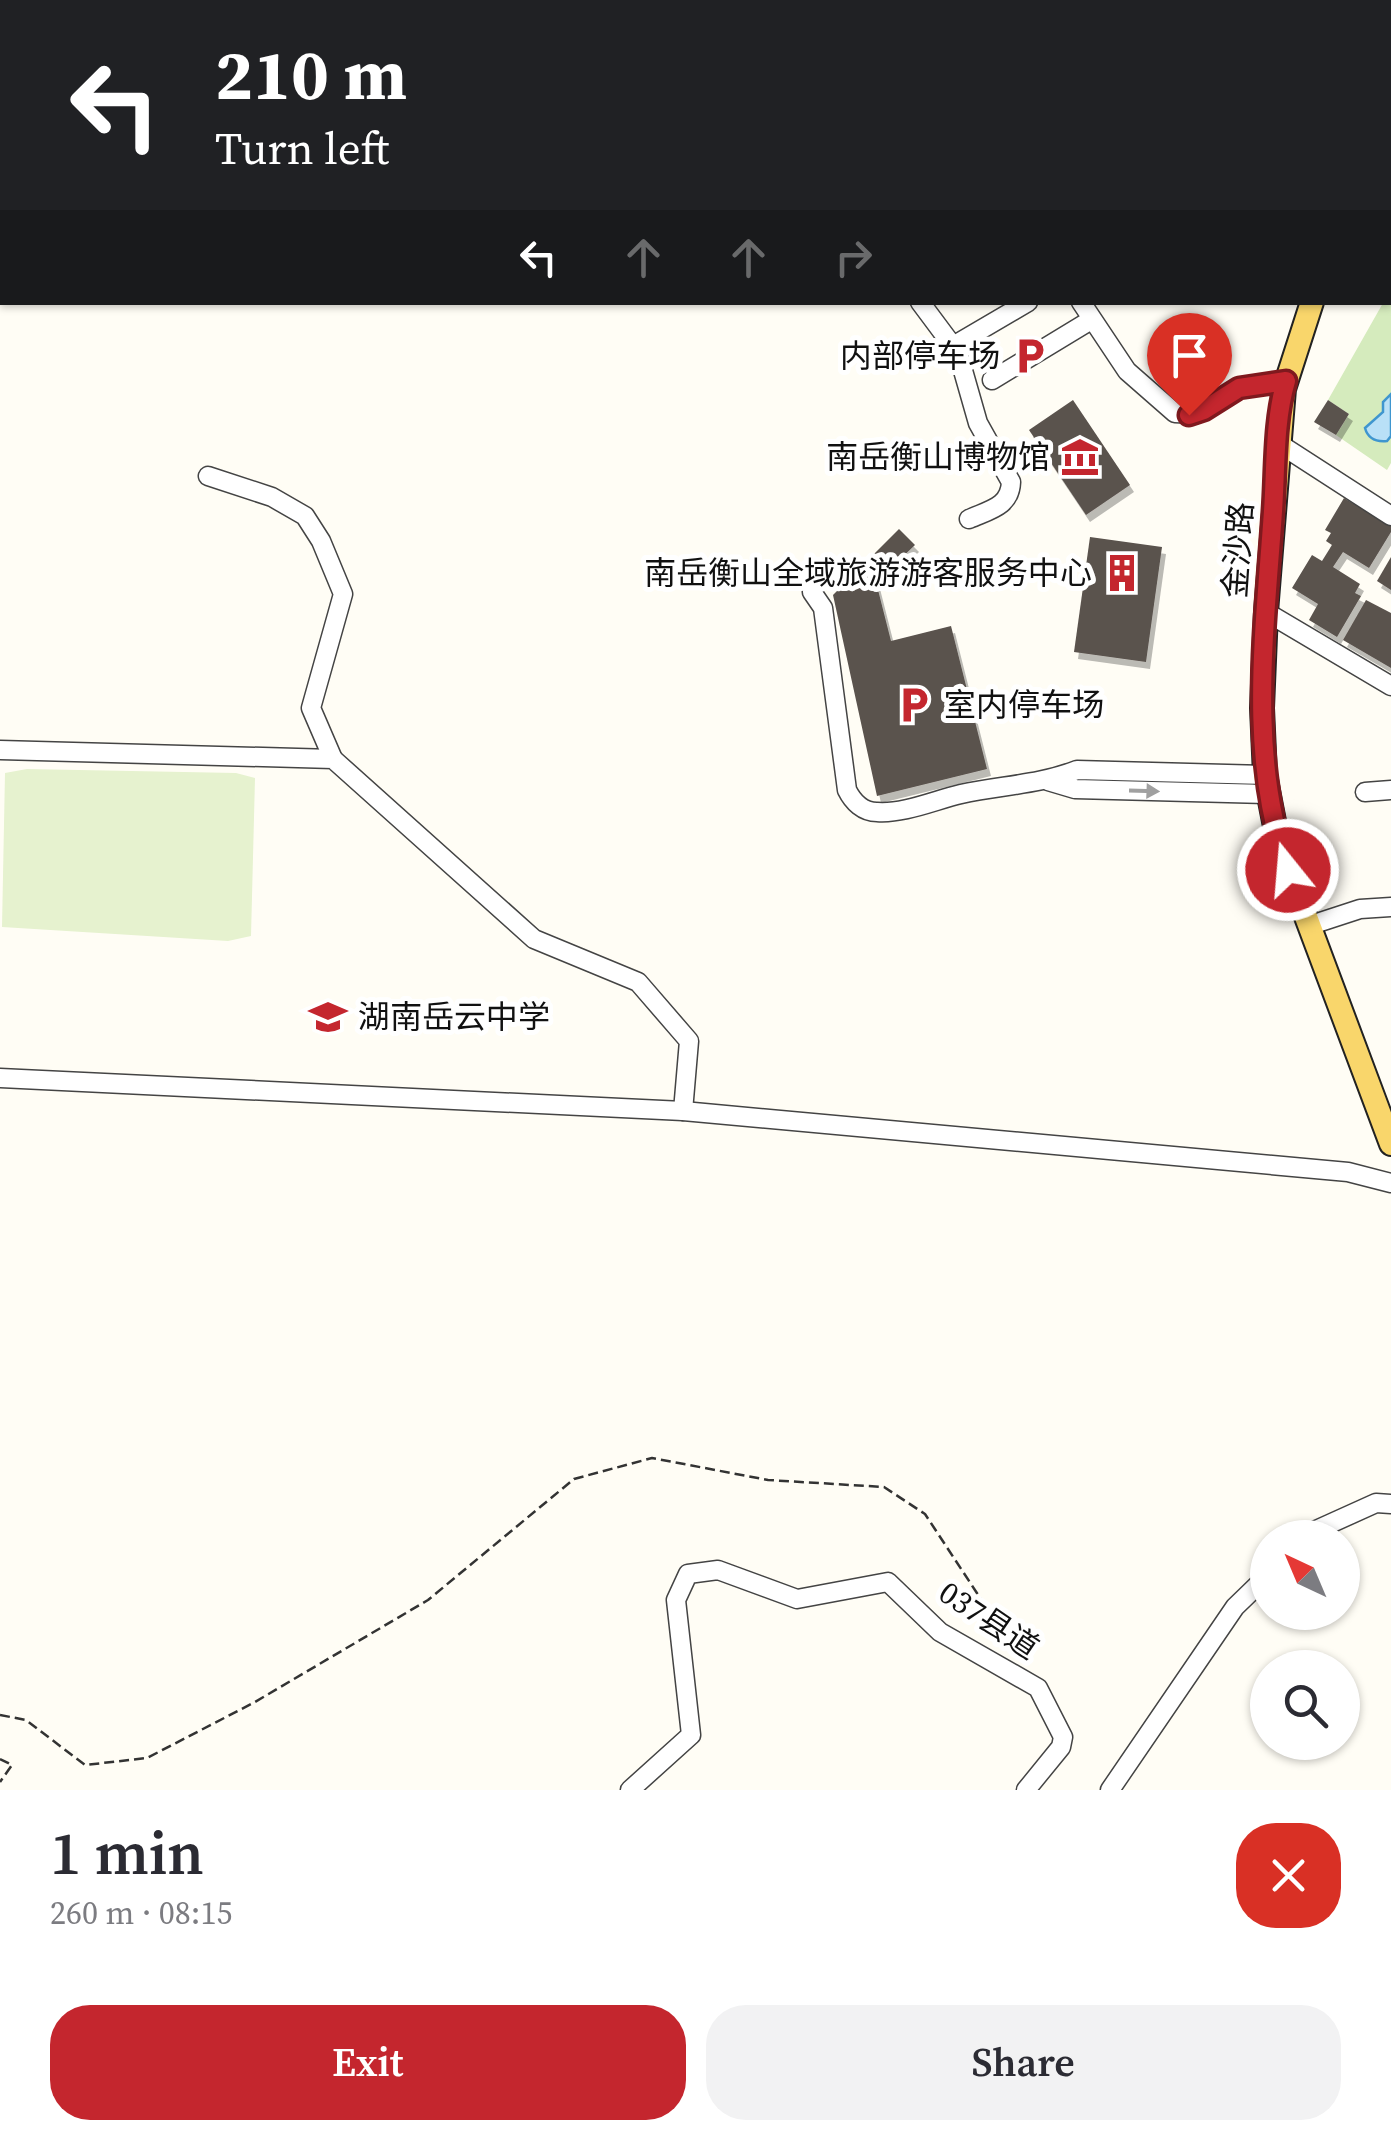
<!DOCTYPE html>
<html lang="en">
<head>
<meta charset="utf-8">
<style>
	:root { --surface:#fff; --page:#f2f2f3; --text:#2b2b33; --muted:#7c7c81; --accent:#c4262e }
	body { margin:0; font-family:"Source Serif 4","Noto Sans SC",serif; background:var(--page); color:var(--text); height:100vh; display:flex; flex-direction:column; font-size:38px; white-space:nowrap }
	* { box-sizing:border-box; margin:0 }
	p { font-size:32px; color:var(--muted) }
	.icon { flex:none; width:55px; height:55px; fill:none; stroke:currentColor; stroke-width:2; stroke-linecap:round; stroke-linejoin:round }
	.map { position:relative; height:1790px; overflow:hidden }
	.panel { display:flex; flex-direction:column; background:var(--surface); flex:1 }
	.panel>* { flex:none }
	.top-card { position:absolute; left:0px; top:0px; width:1392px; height:305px; box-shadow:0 2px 8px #0004; background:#202124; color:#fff; overflow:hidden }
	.needle { width:65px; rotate:316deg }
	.tools { position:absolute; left:1250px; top:1520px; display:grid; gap:20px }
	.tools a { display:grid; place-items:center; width:110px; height:110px; border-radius:50%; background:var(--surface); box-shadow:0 2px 8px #0004; font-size:50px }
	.pin { position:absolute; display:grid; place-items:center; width:85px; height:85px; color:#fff; margin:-102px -42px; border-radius:50% 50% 50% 0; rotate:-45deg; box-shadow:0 0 10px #0007 }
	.pin .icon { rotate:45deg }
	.me { position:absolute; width:110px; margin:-55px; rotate:343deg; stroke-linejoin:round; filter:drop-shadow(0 0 8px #0008) }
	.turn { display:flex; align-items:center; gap:35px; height:210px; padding:0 50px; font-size:45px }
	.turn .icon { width:130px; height:130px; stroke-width:2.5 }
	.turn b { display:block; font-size:70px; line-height:85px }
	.lanes { display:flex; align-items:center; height:95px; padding:0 50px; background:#0003; justify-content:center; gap:50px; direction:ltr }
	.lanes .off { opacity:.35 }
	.round { display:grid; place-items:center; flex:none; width:105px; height:105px; border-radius:40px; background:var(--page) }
	.headline { display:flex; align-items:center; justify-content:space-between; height:170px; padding:0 50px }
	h1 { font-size:60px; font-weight:600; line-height:75px }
	.cta { display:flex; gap:20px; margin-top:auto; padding:20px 50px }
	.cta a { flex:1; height:115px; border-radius:40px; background:var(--accent); color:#fff; font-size:40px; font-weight:600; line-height:115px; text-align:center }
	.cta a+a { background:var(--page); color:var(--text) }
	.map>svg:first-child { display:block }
	.green { fill:#d5ebbd }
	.pitch { fill:#e6f2cf }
	.water { fill:#b9e0f7; stroke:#3f96cf; stroke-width:2.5 }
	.building { fill:#5a524d; filter:url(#shadow) }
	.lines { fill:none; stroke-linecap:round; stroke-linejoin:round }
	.minor-casing { stroke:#444; stroke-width:21 }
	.major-casing { stroke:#222; stroke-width:26 }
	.path { stroke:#333; stroke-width:2.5; stroke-dasharray:10 5; stroke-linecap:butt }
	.minor { stroke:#fff; stroke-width:18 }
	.major { stroke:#f9d66b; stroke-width:22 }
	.oneway { fill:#a0a0a0 }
	.route-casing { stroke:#7f191e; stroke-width:25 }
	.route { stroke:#c4262e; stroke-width:18 }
	.labels { text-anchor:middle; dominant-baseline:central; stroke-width:10; stroke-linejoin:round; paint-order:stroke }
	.poi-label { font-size:32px; fill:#111; stroke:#fff; text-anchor:end }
	.street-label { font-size:32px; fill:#111; stroke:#fff }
</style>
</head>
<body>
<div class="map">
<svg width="1391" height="1790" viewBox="0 0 1391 1790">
	<defs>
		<filter id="shadow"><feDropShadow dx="4" dy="7" stdDeviation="0" flood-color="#0004"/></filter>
	</defs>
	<rect width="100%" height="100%" fill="#fffdf5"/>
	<polygon class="green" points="1383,303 1391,304 1391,463 1387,470 1336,435 1349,414 1328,400"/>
	<polygon class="pitch" points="27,769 236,773 255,778 251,936 228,941 2,927 5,773"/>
	<path class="water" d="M1391,394V436L1387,441C1377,442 1368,439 1365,428L1383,412V402Z"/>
	<g class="building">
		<polygon points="1073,400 1130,485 1086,515 1029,430"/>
		<polygon points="1328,400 1349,414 1336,435 1314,422"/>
		<polygon points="1344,498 1391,526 1391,532 1369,568 1343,552 1333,567 1360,584 1355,593 1361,596 1337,637 1309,620 1318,604 1292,588 1312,555 1322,561 1332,545 1326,541 1331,533 1325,530"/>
		<polygon points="899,529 915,545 876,582 891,641 951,626 987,769 877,796 833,595"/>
		<polygon points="1090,537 1162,547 1146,662 1074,652"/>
		<polygon points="1391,557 1391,590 1377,581"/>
		<polygon points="1366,600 1391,613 1391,668 1343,640"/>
	</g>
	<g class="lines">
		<g class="minor-casing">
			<g id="minor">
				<polyline points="1136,0 1139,2"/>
				<path d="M920,302L958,353L978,423L1011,482C1010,507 989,510 969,519"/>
				<polyline points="1081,302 1127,371 1175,413 1196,414 1239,388 1286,381"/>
				<polyline points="953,346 1028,302"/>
				<polyline points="992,380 1091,320"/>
				<polyline points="1278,443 1391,516"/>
				<polyline points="208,476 272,497 305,516 321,541 343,594 311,708 333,759"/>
				<path d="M812,592L823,608L847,790C853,802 863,812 877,812C904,814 935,800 961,794C1002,785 1038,785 1077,770L1265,775"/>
				<polyline points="1266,612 1391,686"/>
				<polyline points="0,750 333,759 534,939 638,982 689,1041 683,1111"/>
				<polyline points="1048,781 1075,789 1266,794"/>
				<polyline points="1365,792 1391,790"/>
				<polyline points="1308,926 1360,909 1391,907"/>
				<polyline points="0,1078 683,1111 1348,1172 1391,1183"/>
				<polyline points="1307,1538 1314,1531 1376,1503 1391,1504"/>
				<polyline points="630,1790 691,1735 676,1600 688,1574 718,1570 797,1599 888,1582 940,1632 1038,1688 1063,1737 1061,1747 1026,1790"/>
				<polyline points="1110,1790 1235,1607 1268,1575"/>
			</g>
		</g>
		<g class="major-casing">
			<g id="major">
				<polyline points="1390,97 1391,95"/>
				<polyline points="1312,302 1284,389 1266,612 1262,708 1265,775 1278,842 1391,1144"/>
			</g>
		</g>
		<g class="path">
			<polyline points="1390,212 1391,212"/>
			<polyline points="0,1715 26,1720 85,1765 147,1758 255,1702 428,1600 574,1479 652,1458 768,1480 884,1487 925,1514 1019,1657"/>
			<polyline points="0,1759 12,1765 0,1782"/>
		</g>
		<use href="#minor" class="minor"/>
		<use href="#major" class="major"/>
	</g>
	<defs><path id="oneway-solid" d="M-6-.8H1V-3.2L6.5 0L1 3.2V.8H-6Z" transform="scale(2.5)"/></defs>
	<use class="oneway" href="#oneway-solid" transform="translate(1144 791) rotate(2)"/>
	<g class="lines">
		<g class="route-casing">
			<path id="route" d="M1189,415L1204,410L1239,388L1286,381C1274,421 1276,469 1273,511C1265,630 1247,755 1288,870"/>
		</g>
		<use href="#route" class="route"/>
	</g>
	<defs>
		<g id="parking-bare" transform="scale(3)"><path d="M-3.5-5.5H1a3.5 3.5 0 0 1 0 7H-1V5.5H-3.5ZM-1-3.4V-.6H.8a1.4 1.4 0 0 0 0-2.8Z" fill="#c4262e" stroke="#fff" stroke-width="2.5" paint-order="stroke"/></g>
		<g id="museum-bare" transform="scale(3)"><path d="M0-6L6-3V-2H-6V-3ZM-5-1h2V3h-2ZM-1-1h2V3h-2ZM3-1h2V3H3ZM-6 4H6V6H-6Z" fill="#c4262e" stroke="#fff" stroke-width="2.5" paint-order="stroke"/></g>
		<g id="building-bare" transform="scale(3)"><path d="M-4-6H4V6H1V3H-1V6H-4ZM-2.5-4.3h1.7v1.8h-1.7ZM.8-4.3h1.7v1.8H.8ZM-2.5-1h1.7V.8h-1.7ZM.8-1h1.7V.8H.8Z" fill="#c4262e" stroke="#fff" stroke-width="2.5" paint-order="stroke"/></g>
		<g id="school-bare" transform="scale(3)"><path d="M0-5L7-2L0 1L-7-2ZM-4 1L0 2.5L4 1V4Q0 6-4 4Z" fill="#c4262e" stroke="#fff" stroke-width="2.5" paint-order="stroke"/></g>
	</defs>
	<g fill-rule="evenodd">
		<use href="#parking-bare" x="1030" y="356"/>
		<use href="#museum-bare" x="1080" y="457"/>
		<use href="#building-bare" x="1122" y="573"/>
		<use href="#parking-bare" x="914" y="705"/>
		<use href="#school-bare" x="328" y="1017"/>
	</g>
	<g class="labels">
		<g class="poi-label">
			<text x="1000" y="356">内部停车场</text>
			<text x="1050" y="457">南岳衡山博物馆</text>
			<text x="1092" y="573">南岳衡山全域旅游游客服务中心</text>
			<text x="944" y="705" text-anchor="start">室内停车场</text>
			<text x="358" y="1017" text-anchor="start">湖南岳云中学</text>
		</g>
		<g class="street-label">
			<text transform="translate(1238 550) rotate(-86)">金沙路</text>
			<text transform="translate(989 1620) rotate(34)">037县道</text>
		</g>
	</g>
</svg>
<div class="tools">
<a><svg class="needle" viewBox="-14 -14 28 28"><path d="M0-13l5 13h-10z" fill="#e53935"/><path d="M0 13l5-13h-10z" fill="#7c7c81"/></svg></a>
<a><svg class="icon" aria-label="search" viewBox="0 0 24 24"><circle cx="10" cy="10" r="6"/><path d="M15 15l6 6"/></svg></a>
</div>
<div class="pin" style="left:1189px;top:415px;background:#d93025"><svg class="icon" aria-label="arrive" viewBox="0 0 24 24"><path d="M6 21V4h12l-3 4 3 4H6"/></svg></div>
<svg class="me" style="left:1288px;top:870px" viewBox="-20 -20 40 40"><circle r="17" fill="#c4262e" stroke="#fff" stroke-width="3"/><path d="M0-11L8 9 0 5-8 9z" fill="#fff"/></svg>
<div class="top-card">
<div class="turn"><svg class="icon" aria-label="left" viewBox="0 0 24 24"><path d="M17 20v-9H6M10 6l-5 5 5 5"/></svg><div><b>210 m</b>Turn left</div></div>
<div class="lanes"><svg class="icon" aria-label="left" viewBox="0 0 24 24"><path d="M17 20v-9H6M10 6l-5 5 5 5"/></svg><svg class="icon off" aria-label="ahead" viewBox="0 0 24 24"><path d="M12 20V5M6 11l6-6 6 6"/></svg><svg class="icon off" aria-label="ahead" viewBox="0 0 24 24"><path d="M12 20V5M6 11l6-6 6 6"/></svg><svg class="icon off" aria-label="right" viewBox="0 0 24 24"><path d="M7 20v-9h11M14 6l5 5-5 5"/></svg></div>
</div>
</div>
<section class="panel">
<div class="headline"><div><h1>1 min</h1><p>260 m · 08:15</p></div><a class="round" style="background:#d93025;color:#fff"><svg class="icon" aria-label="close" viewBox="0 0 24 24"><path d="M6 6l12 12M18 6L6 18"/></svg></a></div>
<div class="cta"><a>Exit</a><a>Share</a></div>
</section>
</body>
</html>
